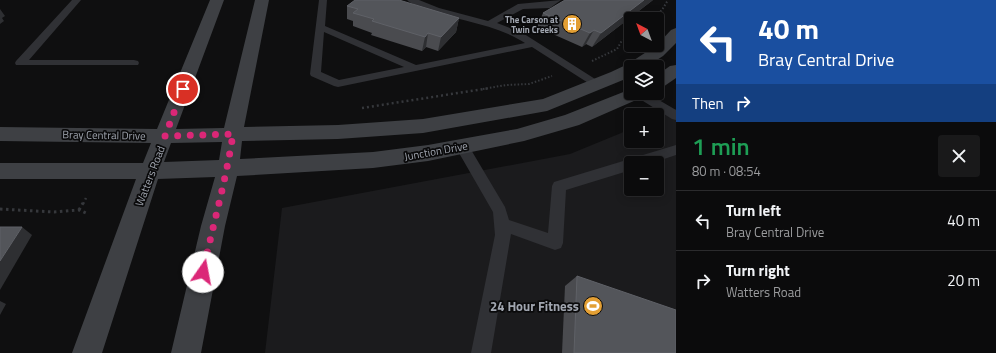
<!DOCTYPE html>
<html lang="en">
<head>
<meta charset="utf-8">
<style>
	:root { --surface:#0b0b0c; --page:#19191a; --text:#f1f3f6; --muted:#9a9b9d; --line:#2b2b2d }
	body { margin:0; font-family:"Titillium Web",sans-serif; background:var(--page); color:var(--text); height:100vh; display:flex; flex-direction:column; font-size:15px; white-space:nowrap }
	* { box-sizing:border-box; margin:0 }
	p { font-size:13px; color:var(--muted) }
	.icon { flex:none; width:22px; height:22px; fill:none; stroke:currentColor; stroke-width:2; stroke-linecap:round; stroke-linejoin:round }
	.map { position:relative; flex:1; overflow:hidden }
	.details { display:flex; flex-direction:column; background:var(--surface); width:320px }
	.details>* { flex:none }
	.top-card { background:#1a4fa0; color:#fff; overflow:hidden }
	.needle { width:26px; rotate:319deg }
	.fabs { position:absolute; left:624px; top:12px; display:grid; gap:8px }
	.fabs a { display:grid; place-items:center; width:40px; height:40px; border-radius:4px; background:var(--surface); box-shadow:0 2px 10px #0003,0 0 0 1px var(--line); font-size:20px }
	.pin { position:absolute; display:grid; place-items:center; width:34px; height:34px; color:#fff; margin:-17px; border:2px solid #fff; border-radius:50%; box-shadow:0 1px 4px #0007 }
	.me { position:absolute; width:44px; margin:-22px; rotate:12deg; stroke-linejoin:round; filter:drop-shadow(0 0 3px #0008) }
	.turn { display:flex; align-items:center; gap:14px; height:84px; padding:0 16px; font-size:18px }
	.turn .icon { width:52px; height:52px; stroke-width:2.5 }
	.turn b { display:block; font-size:28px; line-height:34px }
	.then { display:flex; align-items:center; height:38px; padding:0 16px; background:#0003; gap:8px; font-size:15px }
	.round { display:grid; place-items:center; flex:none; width:42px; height:42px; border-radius:4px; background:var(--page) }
	.overview { display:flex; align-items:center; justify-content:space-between; height:68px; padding:0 16px }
	h1 { font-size:24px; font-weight:600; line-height:30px; color:#1e9e55 }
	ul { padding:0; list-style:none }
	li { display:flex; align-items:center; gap:12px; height:60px; padding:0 16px; border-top:1px solid var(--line) }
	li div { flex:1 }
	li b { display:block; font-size:15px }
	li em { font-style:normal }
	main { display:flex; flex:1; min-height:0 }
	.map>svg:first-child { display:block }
	.built { fill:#1b1b1d; fill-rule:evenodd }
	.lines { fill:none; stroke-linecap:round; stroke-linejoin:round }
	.path-far2 { stroke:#36383c; stroke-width:2; stroke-dasharray:1.5 2; stroke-linecap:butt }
	.path-far1 { stroke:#36383c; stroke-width:2.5; stroke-dasharray:2 3; stroke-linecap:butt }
	.path { stroke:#36383c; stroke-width:3; stroke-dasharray:2.5 3.5; stroke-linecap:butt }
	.lane { fill:#303135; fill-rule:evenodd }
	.secondary { fill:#3e4044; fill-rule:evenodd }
	.wall { fill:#4a4b4f }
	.shaded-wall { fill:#2e2f32 }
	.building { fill:#53555a; stroke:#5f6167 }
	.route { stroke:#db2777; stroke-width:7; stroke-dasharray:0 12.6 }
	.labels { text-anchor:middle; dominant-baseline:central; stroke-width:3.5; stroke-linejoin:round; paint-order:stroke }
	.far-poi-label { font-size:9px; font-weight:bold; fill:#a1a6b0; stroke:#0a0a0b; text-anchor:end }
	.street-label { font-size:11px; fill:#a1a6b0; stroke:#0a0a0b }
	.near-poi-label { font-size:13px; font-weight:bold; fill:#a1a6b0; stroke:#0a0a0b; text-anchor:end }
</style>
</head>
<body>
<main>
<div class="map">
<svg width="676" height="353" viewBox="0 0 676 353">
	<rect width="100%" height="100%" fill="#0f0f10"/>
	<path class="built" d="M676,109V353H265L282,208L570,154L631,129V141H657V118ZM631,163H657V189H631Z"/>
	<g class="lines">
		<g class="path-far2">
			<polyline points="653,19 662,10 668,0"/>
			<polyline points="592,61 617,49 621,42 631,35"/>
			<polyline points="483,89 506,85 529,84 552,76"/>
		</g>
		<g class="path-far1">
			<polyline points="362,108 490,88"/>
			<polyline points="83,204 86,198"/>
		</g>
		<g class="path">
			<polyline points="0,209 54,212 79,210 88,214"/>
			<polyline points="79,210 83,203"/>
		</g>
		<g class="lane">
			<polygon points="72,0 81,0 29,60 134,60 138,61 139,63 138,65 16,65 15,63 16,61"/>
			<path d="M319,0H327L325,26L416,65L525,43C494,23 456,21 423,8C418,6 411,4 407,0H419L439,8L488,21L518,4L561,0L550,8L523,9L497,23L521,32L603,84L601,86H593L532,47L338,87L334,86L311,76L310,74ZM324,32L404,67L339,80L321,72Z"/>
			<polygon points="633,93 647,93 676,110 676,120 672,119 635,96"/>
			<polygon points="462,141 467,143 505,207 509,220 548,233 552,186 554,182 676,145 676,155 652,163 631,163 631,170 566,190 563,243 561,248 555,250 511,234 491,353 471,353 495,235 493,212 455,146 457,143"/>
		</g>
		<g class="secondary">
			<path d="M210,0H224L176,129L224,128L255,0H269L244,127L338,125L423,119L543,99L611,72L628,64L657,45L671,30L676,28V43L663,56L646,67H631V75L623,80L547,111L423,133L338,139L242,141L240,159L373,152L428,145L517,129L565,115L631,89V93H646L643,97L579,125L524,141L428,161L373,168L237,176L225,226L201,353H171L201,226L215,177L158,179L102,353H72L136,179H0V163H143L151,143L0,141V127L157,129ZM222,142L219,160L164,162L171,143Z"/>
			<polygon points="676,65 676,78 663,87 657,88 657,75 670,66"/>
		</g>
	</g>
	<g class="wall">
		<polygon points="653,0 592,47 586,44 582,47 537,27 543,13"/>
		<polygon points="347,6 459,18 456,32 438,51 426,47 422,51 371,35 372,33 353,26 353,21 347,19"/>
		<polygon points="577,276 676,353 562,353 565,286"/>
	</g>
	<g class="shaded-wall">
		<polygon points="644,0 653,0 592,47 601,33"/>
		<polygon points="0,9 5,16 2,18 4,21 0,24"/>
		<polygon points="459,18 456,32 438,51 441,37"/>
		<polygon points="594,30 586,44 582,47 590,33"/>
		<polygon points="428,33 426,47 422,51 425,37"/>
		<polygon points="22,227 32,235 0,290 0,261"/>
		<polygon points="0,301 6,304 0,315"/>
	</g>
	<g class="building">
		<polygon points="355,0 399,0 459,18 441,37 428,33 425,37 372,21 374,19 353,13 358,9 347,6"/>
		<polygon points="565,0 644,0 601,33 594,30 590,33 543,13"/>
		<polygon points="0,227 22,227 0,261"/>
		<polygon points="577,276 676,310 676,353 574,353"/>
	</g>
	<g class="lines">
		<path class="route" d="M183,89L165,136L233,134C226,180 213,225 203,272"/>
	</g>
	<defs>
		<g id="building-disc" transform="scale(1)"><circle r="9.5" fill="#e39f34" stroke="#0a0a0b"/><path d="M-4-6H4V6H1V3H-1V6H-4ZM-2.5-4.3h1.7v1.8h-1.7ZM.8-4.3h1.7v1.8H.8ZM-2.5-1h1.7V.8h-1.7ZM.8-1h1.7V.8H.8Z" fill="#fff"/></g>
		<g id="stadium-disc" transform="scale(1)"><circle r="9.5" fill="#e39f34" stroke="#0a0a0b"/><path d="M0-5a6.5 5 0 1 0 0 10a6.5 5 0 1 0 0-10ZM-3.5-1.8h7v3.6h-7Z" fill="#fff"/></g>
	</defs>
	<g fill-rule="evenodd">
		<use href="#building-disc" x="572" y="24"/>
		<use href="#stadium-disc" x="593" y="306"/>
	</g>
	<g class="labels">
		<g class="far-poi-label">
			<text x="558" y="19">The Carson at<tspan x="558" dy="10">Twin Creeks</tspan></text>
		</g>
		<g class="street-label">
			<text transform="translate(104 135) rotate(1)">Bray Central Drive</text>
			<text transform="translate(436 151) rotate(-10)">Junction Drive</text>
			<text transform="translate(150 176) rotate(-69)">Watters Road</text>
		</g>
		<g class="near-poi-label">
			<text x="579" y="306">24 Hour Fitness</text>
		</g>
	</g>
</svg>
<div class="fabs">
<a><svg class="needle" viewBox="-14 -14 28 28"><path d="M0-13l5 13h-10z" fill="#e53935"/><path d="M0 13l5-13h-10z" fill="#9a9b9d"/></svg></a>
<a><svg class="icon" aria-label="layers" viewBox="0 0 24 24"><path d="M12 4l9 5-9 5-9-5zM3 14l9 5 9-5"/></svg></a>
<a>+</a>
<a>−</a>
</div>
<div class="pin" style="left:183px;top:89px;background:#d93025"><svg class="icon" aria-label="arrive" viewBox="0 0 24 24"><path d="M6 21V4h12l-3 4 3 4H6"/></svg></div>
<svg class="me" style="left:203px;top:272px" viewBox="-20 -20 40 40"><circle r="19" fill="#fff"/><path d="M0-13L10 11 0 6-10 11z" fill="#db2777"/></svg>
</div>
<section class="details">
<div class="top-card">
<div class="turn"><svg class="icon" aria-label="left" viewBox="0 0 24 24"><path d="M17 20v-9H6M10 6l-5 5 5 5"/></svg><div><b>40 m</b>Bray Central Drive</div></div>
<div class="then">Then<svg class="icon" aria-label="right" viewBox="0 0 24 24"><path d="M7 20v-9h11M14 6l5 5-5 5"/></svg></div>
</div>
<div class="overview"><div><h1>1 min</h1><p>80 m · 08:54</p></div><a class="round"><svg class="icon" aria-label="close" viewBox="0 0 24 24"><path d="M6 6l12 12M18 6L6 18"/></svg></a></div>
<ul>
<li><svg class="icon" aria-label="left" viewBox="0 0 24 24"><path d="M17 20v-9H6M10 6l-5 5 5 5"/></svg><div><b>Turn left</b><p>Bray Central Drive</p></div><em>40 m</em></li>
<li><svg class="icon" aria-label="right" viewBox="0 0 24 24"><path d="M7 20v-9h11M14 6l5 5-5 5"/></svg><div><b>Turn right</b><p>Watters Road</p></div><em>20 m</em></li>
</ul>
</section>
</main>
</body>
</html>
